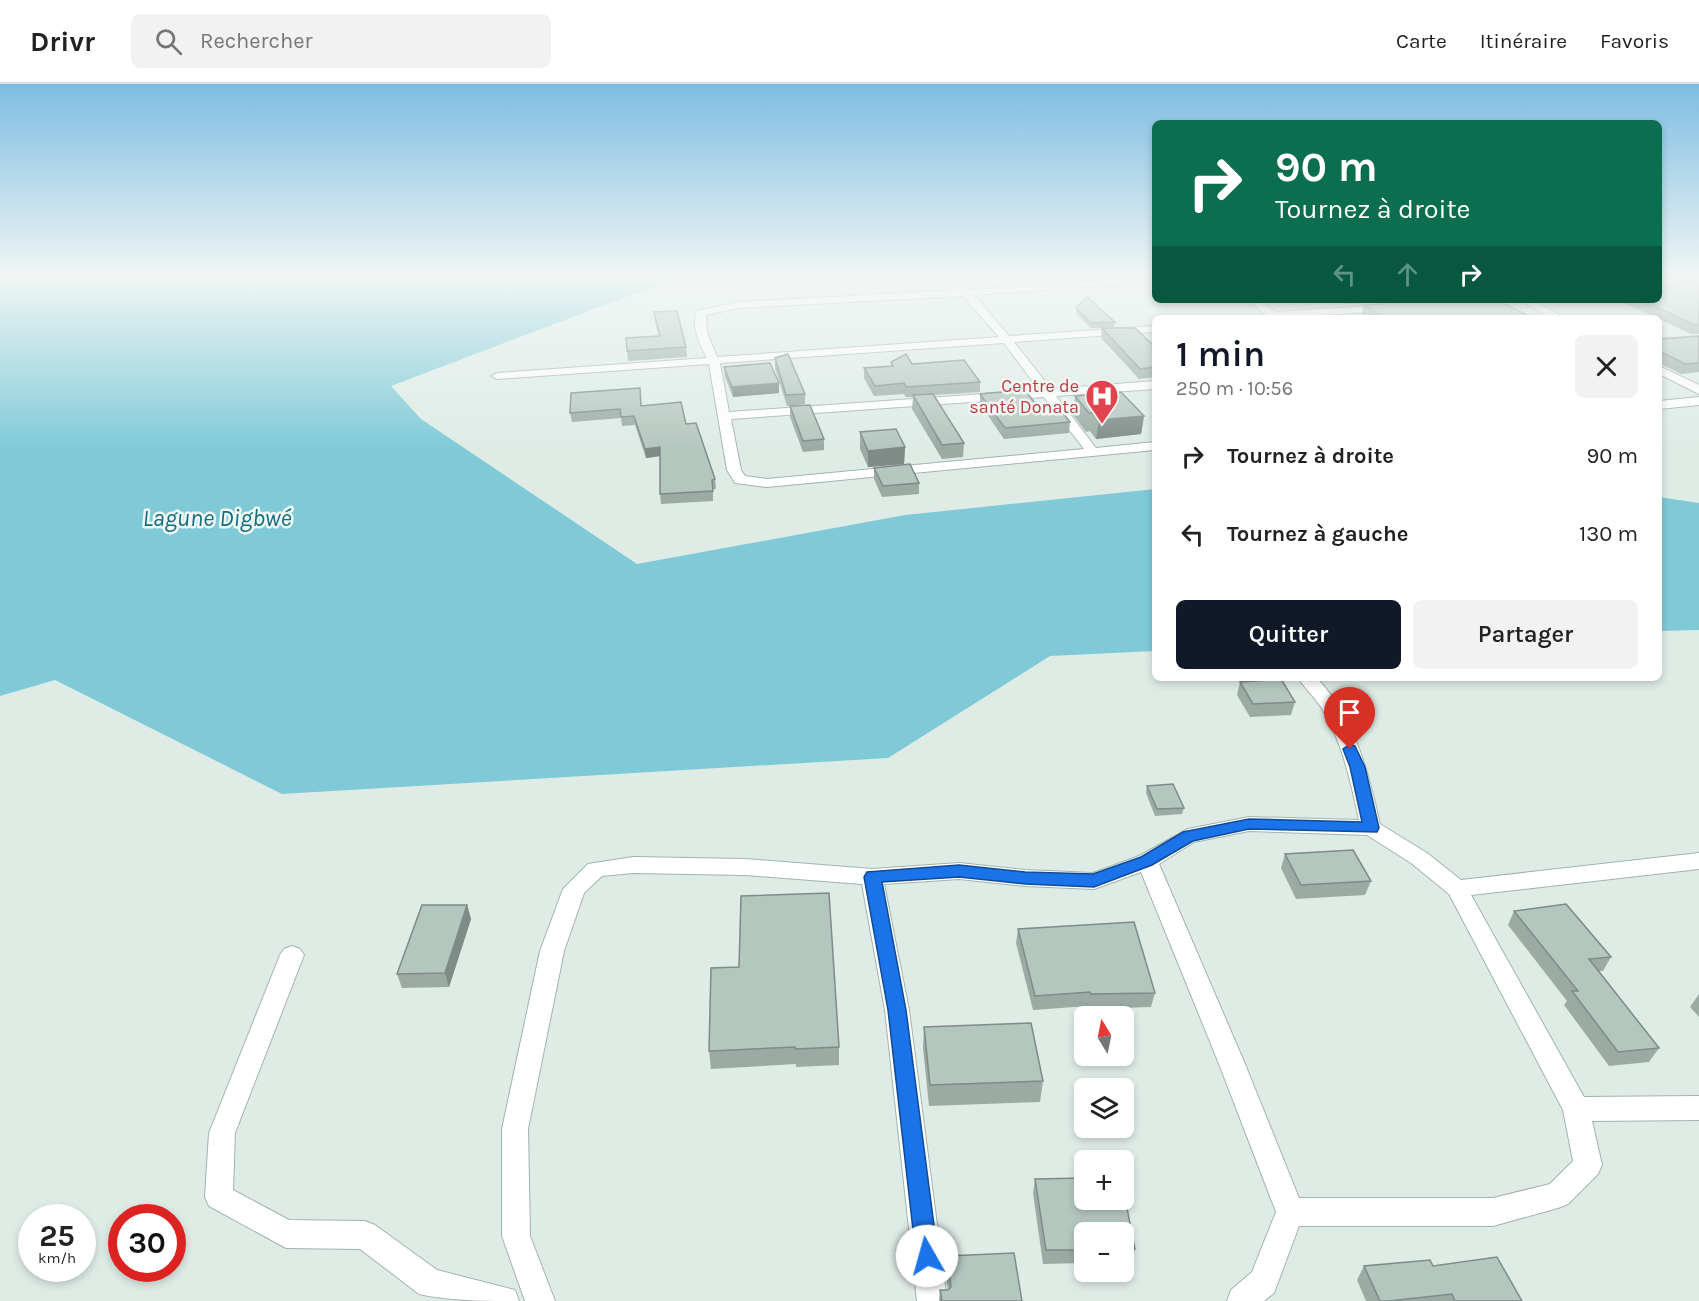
<!DOCTYPE html>
<html lang="fr">
<head>
<meta charset="utf-8">
<style>
	:root { --surface:#fff; --page:#f2f2f2; --text:#222; --muted:#767676; --line:#e0e0e0; --accent:#111827 }
	body { margin:0; font-family:Karla,sans-serif; background:var(--page); color:var(--text); height:100vh; display:flex; flex-direction:column; font-size:22px; white-space:nowrap }
	* { box-sizing:border-box; margin:0 }
	p { font-size:20px; color:var(--muted) }
	.icon { flex:none; width:33px; height:33px; fill:none; stroke:currentColor; stroke-width:2; stroke-linecap:round; stroke-linejoin:round }
	.map { position:relative; flex:1; overflow:hidden }
	.panel { position:absolute; left:1152px; top:231px; width:510px; height:366px; display:flex; flex-direction:column; background:var(--surface); border-radius:9px; box-shadow:0 3px 9px #0003 }
	.panel>* { flex:none }
	.guide { position:absolute; left:1152px; top:36px; width:510px; height:183px; border-radius:9px; box-shadow:0 3px 9px #0003; background:#0b6e4f; color:#fff; overflow:hidden }
	.needle { width:39px; rotate:350deg }
	.buttons { position:absolute; left:1074px; top:922px; display:grid; gap:12px }
	.buttons a { display:grid; place-items:center; width:60px; height:60px; border-radius:9px; background:var(--surface); box-shadow:0 3px 9px #0003; font-size:30px }
	.speed { position:absolute; left:18px; top:1120px; display:flex; gap:12px; font-size:30px; font-weight:700; text-align:center }
	.speed>* { display:grid; place-content:center; width:78px; height:78px; border-radius:50%; background:var(--surface); box-shadow:0 3px 9px #0003; line-height:1 }
	.speed small { font-size:15px; font-weight:400 }
	.speed .limit { border:9px solid #d22; background:#fff; color:#111 }
	.pin { position:absolute; display:grid; place-items:center; width:51px; height:51px; color:#fff; margin:-62px -26px; border-radius:50% 50% 50% 0; rotate:-45deg; box-shadow:0 0 6px #0007 }
	.pin .icon { rotate:45deg }
	.me { position:absolute; width:66px; margin:-33px; rotate:353deg; stroke-linejoin:round; filter:drop-shadow(0 0 4px #0008) }
	.turn { display:flex; align-items:center; gap:21px; height:126px; padding:0 24px; font-size:27px }
	.turn .icon { width:78px; height:78px; stroke-width:2.5 }
	.turn b { display:block; font-size:42px; line-height:51px }
	.lanes { display:flex; align-items:center; height:57px; padding:0 24px; background:#0003; justify-content:center; gap:30px; direction:ltr }
	.lanes .off { opacity:.35 }
	.round { display:grid; place-items:center; flex:none; width:63px; height:63px; border-radius:9px; background:var(--page) }
	.head { display:flex; align-items:center; justify-content:space-between; height:102px; padding:0 24px }
	h1 { font-size:36px; font-weight:600; line-height:45px; color:var(--accent) }
	.primary-button { display:flex; gap:12px; margin-top:auto; padding:12px 24px }
	.primary-button a { flex:1; height:69px; border-radius:9px; background:var(--accent); color:#fff; font-size:24px; font-weight:600; line-height:69px; text-align:center }
	.primary-button a+a { background:var(--page); color:var(--text) }
	ul { padding:0; list-style:none }
	li { display:flex; align-items:center; gap:18px; height:78px; padding:0 24px }
	li div { flex:1 }
	li b { display:block; font-size:22px }
	li em { font-style:normal }
	header { display:flex; align-items:center; gap:36px; box-sizing:border-box; height:84px; padding:0 30px; background:var(--surface); border-bottom:2px solid var(--line) }
	header strong { font-size:28px }
	nav { display:flex; gap:33px; margin-inline-start:auto; font-size:21px }
	.search { width:420px; height:54px; background:var(--page); display:flex; align-items:center; gap:15px; box-sizing:border-box; padding:0 21px; border-radius:9px; color:var(--muted); font-size:22px }
	.map>svg:first-child { display:block }
	.water { fill:#80cad8 }
	.lines { fill:none; stroke-linecap:round; stroke-linejoin:round }
	.minor-casing { stroke:#a1b4ae; stroke-width:2 }
	.minor { fill:#fff; fill-rule:evenodd }
	.wall { fill:#9baba4 }
	.shaded-wall { fill:#7e8b86 }
	.building { fill:#b4c7bf; stroke:#7e8b86; stroke-width:1.5 }
	.route { fill:#1a73e8; stroke:#114b97; stroke-width:1.5 }
	.labels { text-anchor:middle; dominant-baseline:central; stroke-width:5; stroke-linejoin:round; paint-order:stroke }
	.far-health-label { font-size:18px; fill:#be3a42; stroke:#f0f8f4; text-anchor:end }
	.water-label { font-size:24px; font-style:italic; fill:#126d80; stroke:#f0f8f4 }
</style>
</head>
<body>
<header>
<strong>Drivr</strong>
<div class="search"><svg class="icon" aria-label="search" viewBox="0 0 24 24"><circle cx="10" cy="10" r="6"/><path d="M15 15l6 6"/></svg>Rechercher</div>
<nav><a>Carte</a><a>Itinéraire</a><a>Favoris</a></nav>
</header>
<div class="map">
<svg width="1699" height="1217" viewBox="0 0 1699 1217">
	<rect width="100%" height="100%" fill="#dfece6"/>
	<g class="water">
		<polygon points="0,195 681,195 652,203 391,302 421,335 637,480 905,431 1155,405 1155,567 1050,572 888,674 282,710 55,596 0,612"/>
		<polygon points="1659,413 1699,419 1699,546 1659,547"/>
	</g>
	<g class="lines">
		<g class="minor-casing">
			<g id="minor">
				<path d="M949,195H959L969,206L1119,195H1155V198L974,211L1009,252L1155,242V248L1014,258L1051,305L1155,297V305L1056,312L1096,364L1155,358V366L767,403L735,399L727,386L709,280L497,295L491,292L497,289L707,274C699,260 691,242 697,227L739,218L959,206ZM963,212L999,253L717,273L707,248L706,231L739,224ZM1004,259L1039,306L729,328L720,279ZM1044,313L1084,365L767,395L745,392L741,386L731,335Z"/>
				<polygon points="1247,216 1259,216 1275,228 1385,221 1390,224 1385,227 1270,234"/>
				<polygon points="1520,216 1533,216 1564,234 1551,234"/>
				<polygon points="1659,282 1699,301 1699,310 1659,290"/>
				<polygon points="1699,313 1699,321 1659,325 1659,317"/>
				<path d="M1298,594H1317C1355,635 1368,687 1380,740L1427,769L1461,796L1699,769V785L1471,811L1584,1013L1699,1012V1036L1592,1037L1602,1081L1598,1090L1568,1120L1558,1124L1493,1142H1299L1274,1209L1264,1217H1227L1231,1206L1252,1188L1276,1128L1219,980L1141,788L1094,805L1025,802L959,795L884,800L909,926L947,1217H917L885,926L862,800L745,791L633,789L602,792L584,809L564,867L528,1045L530,1152L555,1217H525L502,1152V1045L540,867L563,805L588,780L633,773L745,775L872,785L959,779L1025,786L1093,789L1139,772L1188,745L1249,733L1359,736C1351,699 1343,661 1324,628C1317,615 1306,606 1298,594ZM1249,747L1367,751L1411,779L1449,810L1563,1026L1573,1077L1550,1100L1493,1114H1299L1245,980L1159,780L1194,758Z"/>
				<path d="M292,862L300,865L304,871L235,1049L233,1106L289,1136L365,1137L375,1141L437,1186L515,1206L519,1217C486,1217 450,1217 419,1210L360,1165L286,1164L209,1122L205,1113L209,1049L280,871L284,865Z"/>
			</g>
		</g>
		<use href="#minor" class="minor"/>
	</g>
	<g class="wall">
		<polygon points="1659,195 1699,195 1699,199 1662,201 1663,202 1699,200 1699,250 1691,250 1659,235 1659,234 1656,234 1618,216 1659,216"/>
		<polygon points="1339,216 1403,216 1346,220"/>
		<polygon points="1364,221 1532,234 1368,234 1362,230"/>
		<polygon points="1076,224 1115,238 1114,243 1091,244 1076,229"/>
		<polygon points="654,228 686,263 687,273 628,277 626,254 659,252 655,238"/>
		<polygon points="1102,244 1152,260 1155,259 1155,293 1139,295 1101,254"/>
		<polygon points="1699,252 1699,288 1681,290 1659,279 1659,255"/>
		<polygon points="775,274 805,310 805,320 787,322 775,284"/>
		<polygon points="891,278 912,280 980,298 980,308 934,311 964,359 963,373 942,375 912,325 913,313 906,313 904,310 874,312 864,294 864,284 891,282"/>
		<polygon points="724,283 779,309 733,313 725,293"/>
		<polygon points="980,310 1038,323 1070,338 1069,349 1004,355 980,320"/>
		<polygon points="1075,312 1144,332 1141,350 1096,355 1090,347 1086,348 1073,331"/>
		<polygon points="641,322 686,340 715,395 716,405 713,405 713,417 661,420 660,410 660,372 646,374 635,341 622,342 621,334 572,338 570,329"/>
		<polygon points="790,322 824,355 824,366 803,368 790,333"/>
		<polygon points="860,348 905,363 904,380 868,383 860,365"/>
		<polygon points="874,384 919,399 919,410 882,413 874,395"/>
		<polygon points="1240,598 1295,618 1291,631 1250,633 1237,611"/>
		<polygon points="1147,702 1184,724 1182,730 1155,732 1146,709"/>
		<polygon points="1285,770 1371,797 1365,811 1296,815 1281,784"/>
		<polygon points="467,821 471,835 449,903 402,904 397,890"/>
		<polygon points="1514,827 1611,873 1603,887 1598,887 1659,964 1649,978 1609,982 1564,921 1567,917 1508,841"/>
		<polygon points="1018,845 1155,909 1151,923 1088,925 1088,922 1033,926 1016,859"/>
		<polygon points="711,884 839,963 839,981 796,983 796,980 711,985 709,967"/>
		<polygon points="1699,910 1699,933 1690,923"/>
		<polygon points="924,943 1043,997 1040,1018 929,1022 923,964"/>
		<polygon points="1084,1094 1084,1116 1124,1116 1124,1109 1135,1165 1132,1178 1124,1179 1124,1149 1084,1149 1084,1179 1043,1180 1033,1109 1035,1095"/>
		<polygon points="947,1172 1022,1217 939,1217 940,1206 948,1206 945,1186"/>
		<polygon points="1364,1182 1433,1182 1522,1217 1366,1217 1357,1196"/>
	</g>
	<g class="shaded-wall">
		<polygon points="1347,216 1403,216 1346,220"/>
		<polygon points="779,299 779,309 733,313 732,303"/>
		<polygon points="1144,332 1141,350 1096,355 1099,336"/>
		<polygon points="660,363 661,372 646,374 645,365"/>
		<polygon points="905,363 904,380 868,383 868,367"/>
		<polygon points="467,821 471,835 449,903 445,889"/>
	</g>
	<g class="building">
		<polygon points="1659,195 1661,195 1660,200 1663,202 1699,200 1699,241 1695,241 1641,216 1659,216"/>
		<polygon points="1087,213 1115,238 1091,239 1076,224"/>
		<polygon points="1432,216 1498,216 1532,234 1385,234 1364,221"/>
		<polygon points="677,227 686,263 627,267 626,254 660,252 654,228"/>
		<polygon points="1102,244 1135,244 1152,260 1155,259 1155,283 1140,285"/>
		<polygon points="1699,252 1699,279 1685,280 1659,267 1659,255"/>
		<polygon points="788,270 805,310 786,311 775,274"/>
		<polygon points="906,270 912,280 964,276 980,298 906,303 904,299 875,302 864,284 893,282 891,278"/>
		<polygon points="770,279 779,299 732,303 724,283"/>
		<polygon points="640,304 641,322 681,318 686,340 696,339 715,395 712,396 713,407 660,410 660,363 645,365 634,332 621,333 620,325 570,329 571,309"/>
		<polygon points="1025,306 1038,323 1057,321 1070,338 1005,344 980,310"/>
		<polygon points="1121,308 1144,332 1099,336 1092,329 1089,329 1075,312"/>
		<polygon points="933,310 964,359 942,361 913,311"/>
		<polygon points="810,321 824,355 803,357 790,322"/>
		<polygon points="896,345 905,363 868,367 860,348"/>
		<polygon points="910,380 919,399 883,402 874,384"/>
		<polygon points="1281,595 1295,618 1253,620 1240,598"/>
		<polygon points="1173,700 1184,724 1157,725 1147,702"/>
		<polygon points="1353,766 1371,797 1301,801 1285,770"/>
		<polygon points="829,809 839,963 795,965 795,963 709,967 711,884 739,883 741,812"/>
		<polygon points="1566,820 1611,873 1589,875 1659,964 1618,968 1572,907 1578,907 1514,827"/>
		<polygon points="422,821 467,821 445,889 397,890"/>
		<polygon points="1134,838 1155,909 1091,910 1090,908 1035,912 1018,845"/>
		<polygon points="1031,939 1043,997 930,1001 924,943"/>
		<polygon points="1084,1094 1084,1116 1124,1116 1124,1109 1135,1165 1124,1165 1124,1149 1084,1149 1084,1166 1046,1166 1035,1095"/>
		<polygon points="1014,1169 1022,1217 942,1217 940,1206 948,1206 951,1203 947,1172"/>
		<polygon points="1497,1173 1522,1217 1455,1217 1452,1210 1389,1217 1380,1217 1364,1182 1430,1176 1433,1182"/>
	</g>
	<linearGradient id="sky" x2="0" y2="1"><stop stop-color="#7ebde2"/><stop offset="0.53" stop-color="#f1f6f4"/><stop offset="1" stop-color="#f1f6f4" stop-opacity="0"/></linearGradient>
	<rect width="1699" height="365" fill="url(#sky)"/>
	<polygon class="route" points="1350,660 1355,662 1365,683 1379,744 1377,748 1249,745 1193,757 1152,781 1094,803 1025,800 959,793 882,798 906,926 938,1172 935,1180 927,1183 919,1180 916,1172 888,926 864,793 867,788 959,781 1025,788 1093,790 1141,773 1183,748 1249,735 1362,738 1350,683 1343,665"/>
	<defs>
		<g id="hospital-pin" transform="scale(1.725)"><path d="M0 17L-7.5 6A9.5 9.5 0 1 1 7.5 6Z" fill="#e0444e" stroke="#f0f8f4"/><path d="M-5-5h3v3.5h4V-5h3V5h-3V1.5h-4V5h-3Z" fill="#fff"/></g>
	</defs>
	<g fill-rule="evenodd">
		<use href="#hospital-pin" x="1102" y="312"/>
	</g>
	<g class="labels">
		<g class="far-health-label">
			<text x="1079" y="302">Centre de<tspan x="1079" dy="21">santé Donata</tspan></text>
		</g>
		<g class="water-label">
			<text x="217" y="434">Lagune Digbwé</text>
		</g>
	</g>
</svg>
<div class="buttons">
<a><svg class="needle" viewBox="-14 -14 28 28"><path d="M0-13l5 13h-10z" fill="#e53935"/><path d="M0 13l5-13h-10z" fill="#767676"/></svg></a>
<a><svg class="icon" aria-label="layers" viewBox="0 0 24 24"><path d="M12 4l9 5-9 5-9-5zM3 14l9 5 9-5"/></svg></a>
<a>+</a>
<a>−</a>
</div>
<div class="speed"><div>25<small>km/h</small></div><div class="limit">30</div></div>
<div class="pin" style="left:1350px;top:665px;background:#d93025"><svg class="icon" aria-label="arrive" viewBox="0 0 24 24"><path d="M6 21V4h12l-3 4 3 4H6"/></svg></div>
<svg class="me" style="left:927px;top:1172px" viewBox="-20 -20 40 40"><circle r="19" fill="#fff"/><path d="M0-13L10 11 0 6-10 11z" fill="#1a73e8"/></svg>
<div class="guide">
<div class="turn"><svg class="icon" aria-label="right" viewBox="0 0 24 24"><path d="M7 20v-9h11M14 6l5 5-5 5"/></svg><div><b>90 m</b>Tournez à droite</div></div>
<div class="lanes"><svg class="icon off" aria-label="left" viewBox="0 0 24 24"><path d="M17 20v-9H6M10 6l-5 5 5 5"/></svg><svg class="icon off" aria-label="ahead" viewBox="0 0 24 24"><path d="M12 20V5M6 11l6-6 6 6"/></svg><svg class="icon" aria-label="right" viewBox="0 0 24 24"><path d="M7 20v-9h11M14 6l5 5-5 5"/></svg></div>
</div>
<section class="panel">
<div class="head"><div><h1>1 min</h1><p>250 m · 10:56</p></div><a class="round"><svg class="icon" aria-label="close" viewBox="0 0 24 24"><path d="M6 6l12 12M18 6L6 18"/></svg></a></div>
<ul>
<li><svg class="icon" aria-label="right" viewBox="0 0 24 24"><path d="M7 20v-9h11M14 6l5 5-5 5"/></svg><div><b>Tournez à droite</b></div><em>90 m</em></li>
<li><svg class="icon" aria-label="left" viewBox="0 0 24 24"><path d="M17 20v-9H6M10 6l-5 5 5 5"/></svg><div><b>Tournez à gauche</b></div><em>130 m</em></li>
</ul>
<div class="primary-button"><a>Quitter</a><a>Partager</a></div>
</section>
</div>
</body>
</html>
